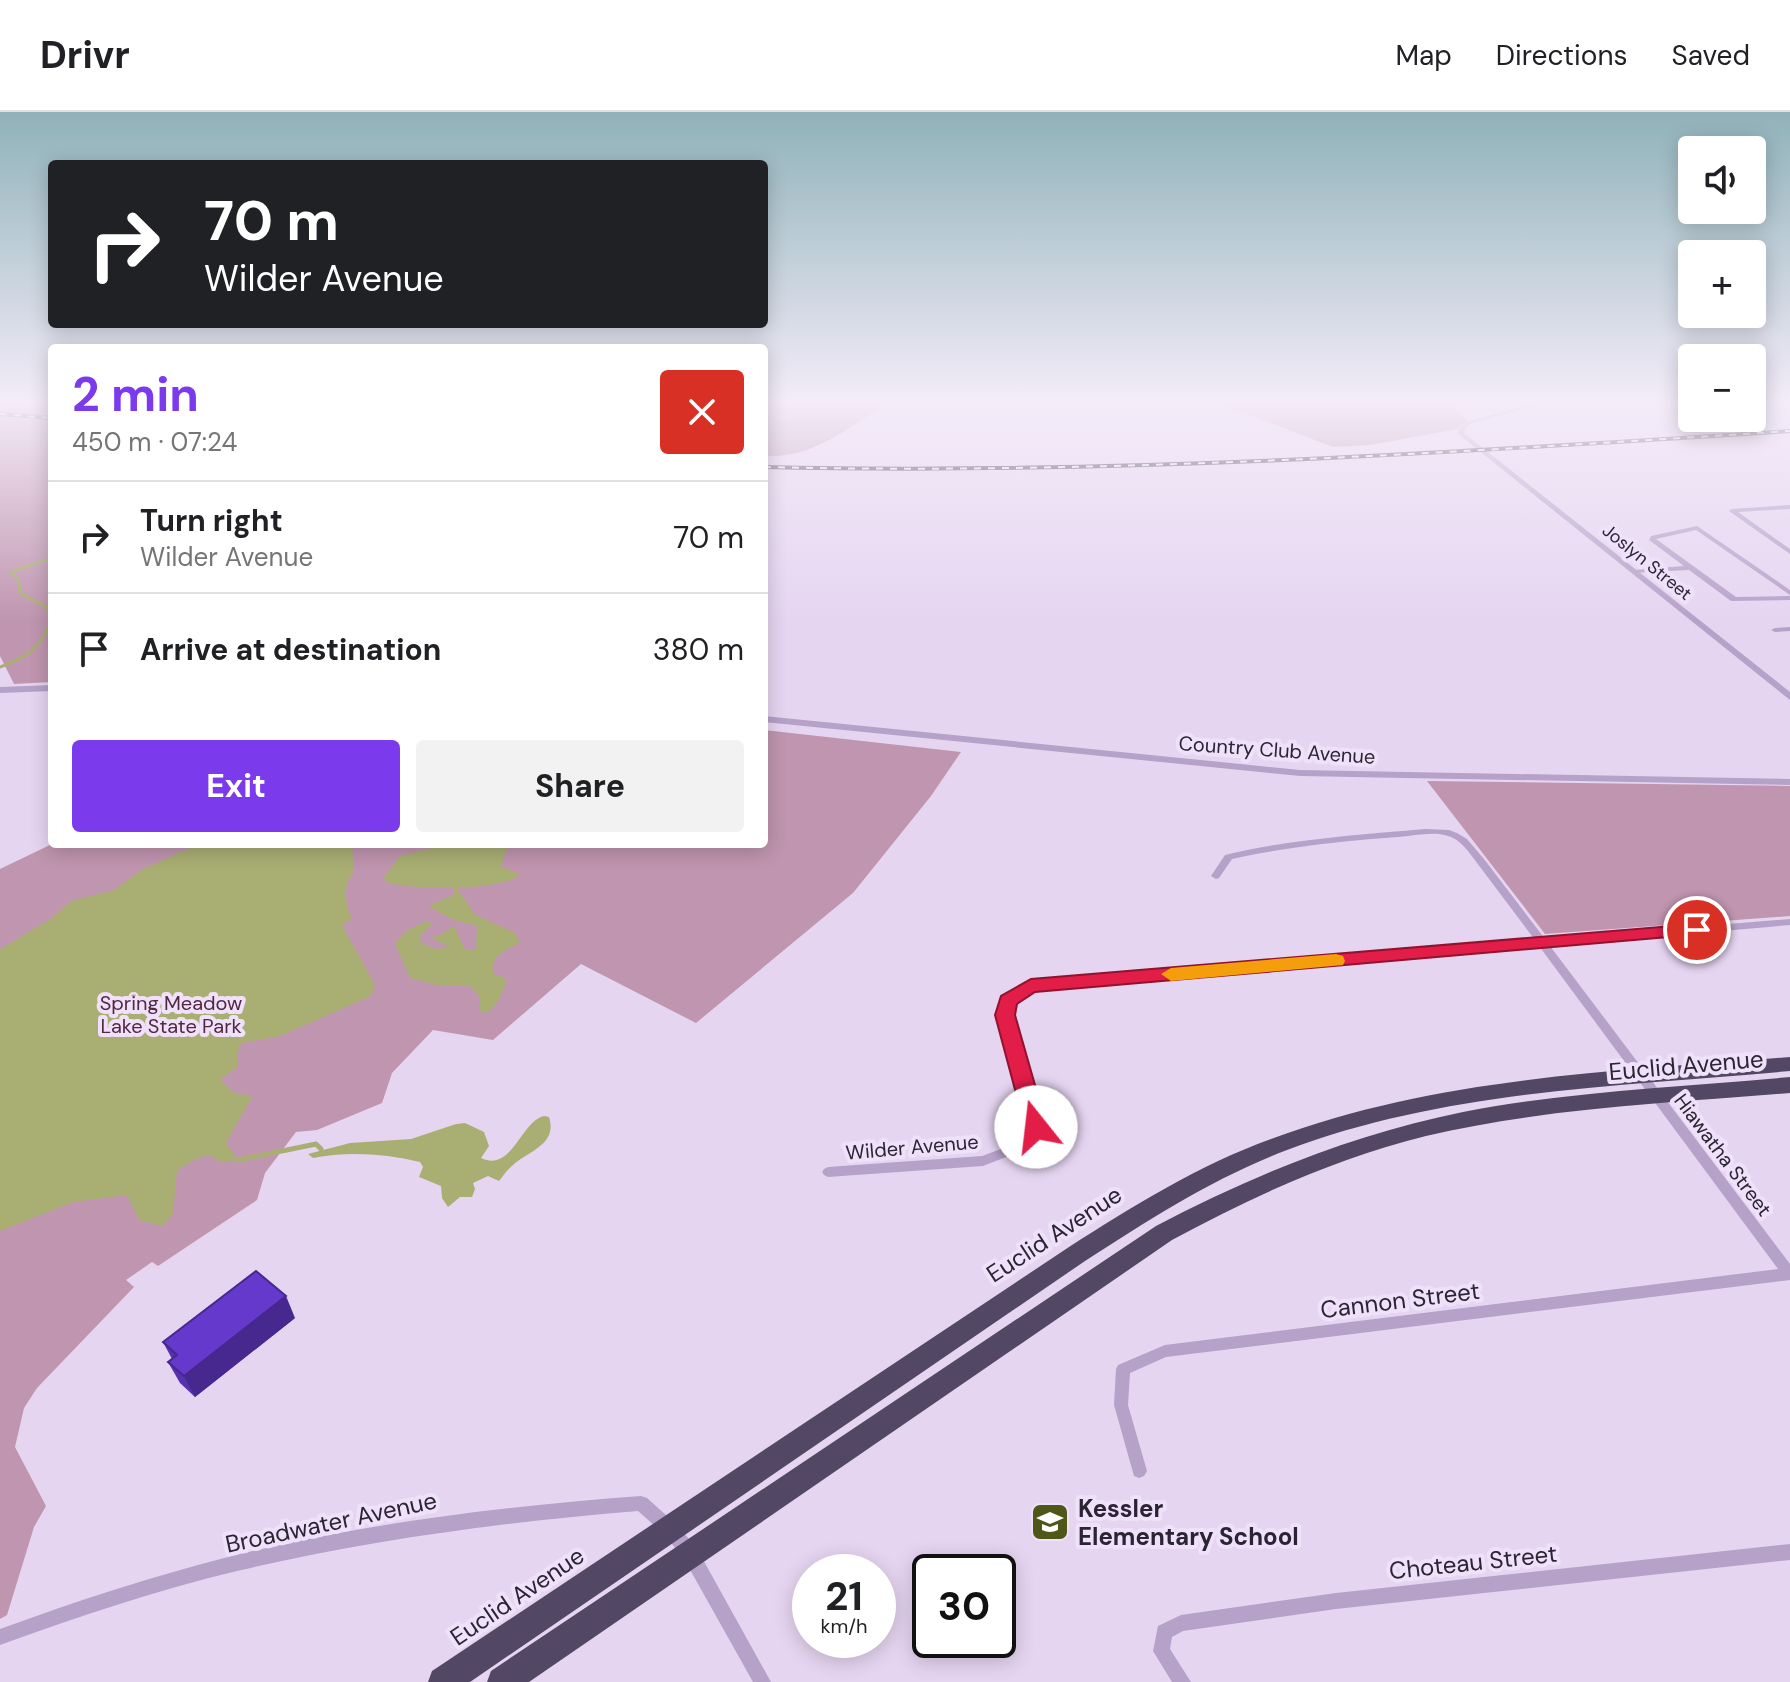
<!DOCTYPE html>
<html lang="en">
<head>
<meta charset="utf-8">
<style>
	:root { --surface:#fff; --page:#f2f2f2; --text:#202124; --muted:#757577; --line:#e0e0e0; --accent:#7c3aed }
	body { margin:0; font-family:"DM Sans",sans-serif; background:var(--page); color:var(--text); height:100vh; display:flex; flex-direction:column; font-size:30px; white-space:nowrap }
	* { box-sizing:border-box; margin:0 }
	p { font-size:26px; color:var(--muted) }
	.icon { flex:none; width:44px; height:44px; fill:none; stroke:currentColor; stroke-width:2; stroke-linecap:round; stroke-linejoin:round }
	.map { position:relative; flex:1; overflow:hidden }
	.panel { position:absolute; left:48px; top:232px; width:720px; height:504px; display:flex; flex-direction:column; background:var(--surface); border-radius:8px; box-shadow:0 4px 20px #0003 }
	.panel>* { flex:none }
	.hud { position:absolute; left:48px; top:48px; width:720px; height:168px; border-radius:8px; box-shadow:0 4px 20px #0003; background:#202124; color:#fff; overflow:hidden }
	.buttons { position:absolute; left:1678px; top:24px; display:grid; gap:16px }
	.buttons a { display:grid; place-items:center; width:88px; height:88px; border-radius:8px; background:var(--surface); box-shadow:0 4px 20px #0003; font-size:40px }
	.speed { position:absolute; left:792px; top:1442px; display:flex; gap:16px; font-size:40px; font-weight:700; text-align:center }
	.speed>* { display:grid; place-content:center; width:104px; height:104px; border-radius:50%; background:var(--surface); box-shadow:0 4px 20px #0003; line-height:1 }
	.speed small { font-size:20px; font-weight:400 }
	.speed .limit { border:4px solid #111; border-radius:12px; background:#fff; color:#111 }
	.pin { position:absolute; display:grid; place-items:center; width:68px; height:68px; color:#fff; margin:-34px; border:4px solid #fff; border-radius:50%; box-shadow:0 2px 8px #0007 }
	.me { position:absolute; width:88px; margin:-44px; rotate:344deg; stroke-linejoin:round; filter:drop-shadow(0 0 6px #0008) }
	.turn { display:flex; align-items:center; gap:28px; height:168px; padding:0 24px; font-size:36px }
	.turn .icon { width:104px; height:104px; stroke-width:2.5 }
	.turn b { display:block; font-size:56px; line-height:68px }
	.round { display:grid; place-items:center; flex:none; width:84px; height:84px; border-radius:8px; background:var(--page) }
	.head { display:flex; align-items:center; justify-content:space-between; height:136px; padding:0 24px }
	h1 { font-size:48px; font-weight:700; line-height:60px; color:var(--accent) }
	.primary-button { display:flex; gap:16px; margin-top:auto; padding:16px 24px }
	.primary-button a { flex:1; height:92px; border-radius:8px; background:var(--accent); color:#fff; font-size:32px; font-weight:700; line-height:92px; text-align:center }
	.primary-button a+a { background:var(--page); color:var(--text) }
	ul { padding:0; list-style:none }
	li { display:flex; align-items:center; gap:24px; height:112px; padding:0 24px; border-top:2px solid var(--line) }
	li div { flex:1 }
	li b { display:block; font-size:30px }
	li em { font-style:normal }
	header { display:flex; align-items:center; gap:48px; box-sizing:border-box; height:112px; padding:0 40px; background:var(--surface); border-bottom:2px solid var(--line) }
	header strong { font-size:38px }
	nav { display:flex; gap:44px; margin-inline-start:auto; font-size:28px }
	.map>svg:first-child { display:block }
	.green { fill:#c095af }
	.water { fill:#a9af73 }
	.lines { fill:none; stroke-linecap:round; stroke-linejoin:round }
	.stream-far2 { stroke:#a9af73; stroke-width:3 }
	.stream-far1 { stroke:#a9af73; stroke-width:4 }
	.stream { stroke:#a9af73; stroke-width:5 }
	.minor { fill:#b6a1c9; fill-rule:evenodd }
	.tertiary { fill:#b6a1c9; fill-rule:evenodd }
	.trunk { fill:#524866; fill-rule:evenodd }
	.rail-casing { stroke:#2a2433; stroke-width:4 }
	.rail { stroke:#efe1f9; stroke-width:2; stroke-dasharray:7; stroke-linecap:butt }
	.wall { fill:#5731af }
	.shaded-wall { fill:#47288e }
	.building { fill:#6539cb; stroke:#47288e; stroke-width:2 }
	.route { fill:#e11d48; stroke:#92132f; stroke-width:2 }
	.slow { fill:#f59e0b }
	.labels { text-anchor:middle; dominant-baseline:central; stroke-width:8; stroke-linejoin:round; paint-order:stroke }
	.far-street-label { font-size:18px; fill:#2a2433; stroke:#efe1f9 }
	.street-label { font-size:20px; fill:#2a2433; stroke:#efe1f9 }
	.park-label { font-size:20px; fill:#522740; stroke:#efe1f9 }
	.near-street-label { font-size:24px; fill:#2a2433; stroke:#efe1f9 }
	.near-poi-label { font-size:24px; font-weight:bold; fill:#2a2433; stroke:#efe1f9; text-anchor:start }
</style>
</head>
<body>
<header>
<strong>Drivr</strong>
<nav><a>Map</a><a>Directions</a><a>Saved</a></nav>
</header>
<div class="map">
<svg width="1790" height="1570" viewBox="0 0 1790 1570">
	<rect width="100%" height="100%" fill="#e6d5f1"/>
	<g class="green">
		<polygon points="0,289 52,289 52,570 14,572 0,544"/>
		<path d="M764,289H891C850,314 814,347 764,344Z"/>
		<polygon points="1213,289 1449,289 1467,309 1457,317 1370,333 1333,335"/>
		<polygon points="764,618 961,640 931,684 853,781 696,911 581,852 493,928 433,918 392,961 382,991 317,1018 296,1020 265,1061 257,1088 158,1154 152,1150 126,1168 134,1175 37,1276 24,1296 15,1335 46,1394 34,1415 7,1503 0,1507 0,757 52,732 764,732"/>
		<polygon points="1427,669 1790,674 1790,804 1545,822"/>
	</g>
	<g class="water">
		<path d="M199,732H352L354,760C342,772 345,793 352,807L342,813L375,873L371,884L280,924L242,931L237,941L238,954L220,968L235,982L253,983L226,1031L238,1048L221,1050L210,1043L195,1047L177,1059L173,1101L163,1114L139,1108L127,1083L73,1090L0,1119V837L52,806L71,789L114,778L143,757Z"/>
		<path d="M428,732H515L506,738L501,755L520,762C509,779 403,779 385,769L384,765L400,744L436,735Z"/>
		<path d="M460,780L474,802L515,821L520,830C508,839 490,841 493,861L506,867C505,878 496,897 485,901L480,899L479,884L470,874H440L410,866L396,834V830L407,818L428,809L432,812L420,823L421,831L436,837L449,835L430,825L438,824L454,814L465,838L476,837L477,814L454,808L428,794Z"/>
		<path d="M544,1004L549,1005C558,1033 528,1039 512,1054C507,1058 503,1064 499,1069L488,1064L473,1071L475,1077L472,1085H460L448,1095L442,1086L441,1074L419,1065L423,1055L420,1050C385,1042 349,1039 313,1046L308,1042L350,1031L411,1027L456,1012L465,1011L484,1020L489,1034L481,1046C512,1061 521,1009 544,1004Z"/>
	</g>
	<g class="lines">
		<path class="stream-far2" d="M0,555C27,545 43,535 51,507L46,495L20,481L19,468L10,460L52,446"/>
		<polyline class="stream-far1" points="455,781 456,775"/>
		<polyline class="stream" points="238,1048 316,1032 321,1037"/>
		<g class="minor">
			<polygon points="1790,393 1790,397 1738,400 1790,437 1790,442 1729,399 1732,397"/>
			<polygon points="1697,414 1790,478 1790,483 1696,418 1656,427 1736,485 1790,484 1790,488 1731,489 1689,458 1632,461 1632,459 1634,458 1684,454 1649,428 1651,424"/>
			<polygon points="1790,515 1790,519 1775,520 1771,518 1775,516"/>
			<path d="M1425,717L1449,718L1457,721L1467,727L1484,747L1545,827L1790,807V813L1550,834L1790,1152V1168L1166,1245L1130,1261L1128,1293L1147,1359L1144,1364L1139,1366L1134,1364L1114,1293L1116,1257L1118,1253L1165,1233L1778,1157L1539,834L1034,877L1013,891L1011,903L1042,1015L1031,1035L983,1054L828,1065L824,1063L822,1060L824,1057L828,1055L982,1044L1023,1029L1030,1015L999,903L1004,886L1027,871L1535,828L1468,739C1462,732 1456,726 1448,724C1433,719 1414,724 1398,725C1342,729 1287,735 1232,747L1219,766L1216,767L1211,764L1225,743C1291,727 1358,723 1425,717Z"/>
			<path d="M641,1384L647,1386L676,1412L696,1435L771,1570H753L684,1447L664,1422L638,1399C503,1410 369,1428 237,1459C156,1478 78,1505 0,1533V1517C77,1489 153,1464 232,1444C366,1411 504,1394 641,1384Z"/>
			<polygon points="1790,1432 1790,1448 1336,1497 1183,1519 1172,1525 1170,1537 1191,1570 1172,1570 1153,1539 1158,1514 1181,1503 1336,1481"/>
		</g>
		<g class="tertiary">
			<polygon points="1543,289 1553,289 1473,311 1466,315 1464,321 1790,580 1790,588 1457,321 1461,313 1469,309"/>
			<polygon points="52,573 52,579 0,581 0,575"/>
			<polygon points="764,604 1300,658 1790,667 1790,673 1300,664 764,610"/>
		</g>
		<g class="trunk">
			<path d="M1790,945V959C1623,974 1446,978 1287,1038C1215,1065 1150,1107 1085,1149L470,1570H428L432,1559L1069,1135C1133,1094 1199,1053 1271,1027C1436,965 1616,959 1790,945Z"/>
			<path d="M1790,965V981C1668,991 1545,996 1426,1024C1337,1046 1253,1084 1172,1128L529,1570H487L491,1559L1156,1114C1253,1063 1354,1022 1463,1000C1570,979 1681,975 1790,965Z"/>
		</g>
		<g class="rail-casing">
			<g id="rail">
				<polyline points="0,302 52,306"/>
				<path d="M764,355C1107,363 1448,341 1790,319"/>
			</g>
		</g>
		<use href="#rail" class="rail"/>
	</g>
	<polygon class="wall" points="295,1206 195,1285 180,1271 168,1250 172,1247 163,1230"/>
	<polygon class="shaded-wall" points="286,1184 295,1206 195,1285 184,1264"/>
	<polygon class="building" points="256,1159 286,1184 184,1264 168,1250 177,1243 163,1230"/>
	<linearGradient id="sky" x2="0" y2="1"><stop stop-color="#8fb2b9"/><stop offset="0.57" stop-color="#f4ecf9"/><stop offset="1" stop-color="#f4ecf9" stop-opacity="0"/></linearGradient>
	<rect width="1790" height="509" fill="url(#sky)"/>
	<polygon class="route" points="1697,812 1706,818 1703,822 1035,880 1017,892 1015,903 1047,1015 1044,1020 1036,1023 1028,1020 1025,1015 995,903 1001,884 1031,867"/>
	<polygon class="slow" points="1336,842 1343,844 1345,849 1343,853 1171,869 1161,862 1171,856"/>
	<defs>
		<g id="school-square" transform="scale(2)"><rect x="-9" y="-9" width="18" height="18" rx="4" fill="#4e5618" stroke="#efe1f9"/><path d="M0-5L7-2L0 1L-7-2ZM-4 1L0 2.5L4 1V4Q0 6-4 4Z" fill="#fff"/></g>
	</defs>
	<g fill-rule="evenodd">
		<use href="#school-square" x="1050" y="1410"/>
	</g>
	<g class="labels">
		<g class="far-street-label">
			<text transform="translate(1647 450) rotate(39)">Joslyn Street</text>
		</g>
		<g class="street-label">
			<text transform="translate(1277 638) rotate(4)">Country Club Avenue</text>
			<text transform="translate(912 1035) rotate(-5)">Wilder Avenue</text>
			<text transform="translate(1723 1043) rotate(53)">Hiawatha Street</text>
		</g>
		<g class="park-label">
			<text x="171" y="891">Spring Meadow<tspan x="171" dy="23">Lake State Park</tspan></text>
		</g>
		<g class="near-street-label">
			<text transform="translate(1686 953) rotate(-5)">Euclid Avenue</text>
			<text transform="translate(1054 1122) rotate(-33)">Euclid Avenue</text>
			<text transform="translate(1400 1188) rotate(-7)">Cannon Street</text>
			<text transform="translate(331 1410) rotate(-12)">Broadwater Avenue</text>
			<text transform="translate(1473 1450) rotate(-6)">Choteau Street</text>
			<text transform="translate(517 1484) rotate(-34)">Euclid Avenue</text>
		</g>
		<g class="near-poi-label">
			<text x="1078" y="1396">Kessler<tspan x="1078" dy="28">Elementary School</tspan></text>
		</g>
	</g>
</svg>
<div class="buttons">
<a><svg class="icon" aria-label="sound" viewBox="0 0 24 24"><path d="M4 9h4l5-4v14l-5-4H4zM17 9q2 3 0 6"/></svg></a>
<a>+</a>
<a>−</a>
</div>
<div class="speed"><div>21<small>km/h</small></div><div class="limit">30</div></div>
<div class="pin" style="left:1697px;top:818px;background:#d93025"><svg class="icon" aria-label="arrive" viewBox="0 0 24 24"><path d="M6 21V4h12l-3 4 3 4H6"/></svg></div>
<svg class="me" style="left:1036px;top:1015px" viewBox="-20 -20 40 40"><circle r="19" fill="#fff"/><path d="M0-13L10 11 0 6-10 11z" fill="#e11d48"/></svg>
<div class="hud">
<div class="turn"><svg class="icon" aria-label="right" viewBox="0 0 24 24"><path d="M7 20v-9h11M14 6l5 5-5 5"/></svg><div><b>70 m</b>Wilder Avenue</div></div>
</div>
<section class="panel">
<div class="head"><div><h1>2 min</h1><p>450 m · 07:24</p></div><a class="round" style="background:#d93025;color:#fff"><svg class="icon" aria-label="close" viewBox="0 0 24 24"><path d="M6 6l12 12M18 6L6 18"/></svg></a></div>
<ul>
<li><svg class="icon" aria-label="right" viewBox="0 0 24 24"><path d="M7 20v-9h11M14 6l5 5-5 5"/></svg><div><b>Turn right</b><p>Wilder Avenue</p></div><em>70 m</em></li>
<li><svg class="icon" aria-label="arrive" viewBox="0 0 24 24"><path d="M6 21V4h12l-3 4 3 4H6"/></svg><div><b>Arrive at destination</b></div><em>380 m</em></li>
</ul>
<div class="primary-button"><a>Exit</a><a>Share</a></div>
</section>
</div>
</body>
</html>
